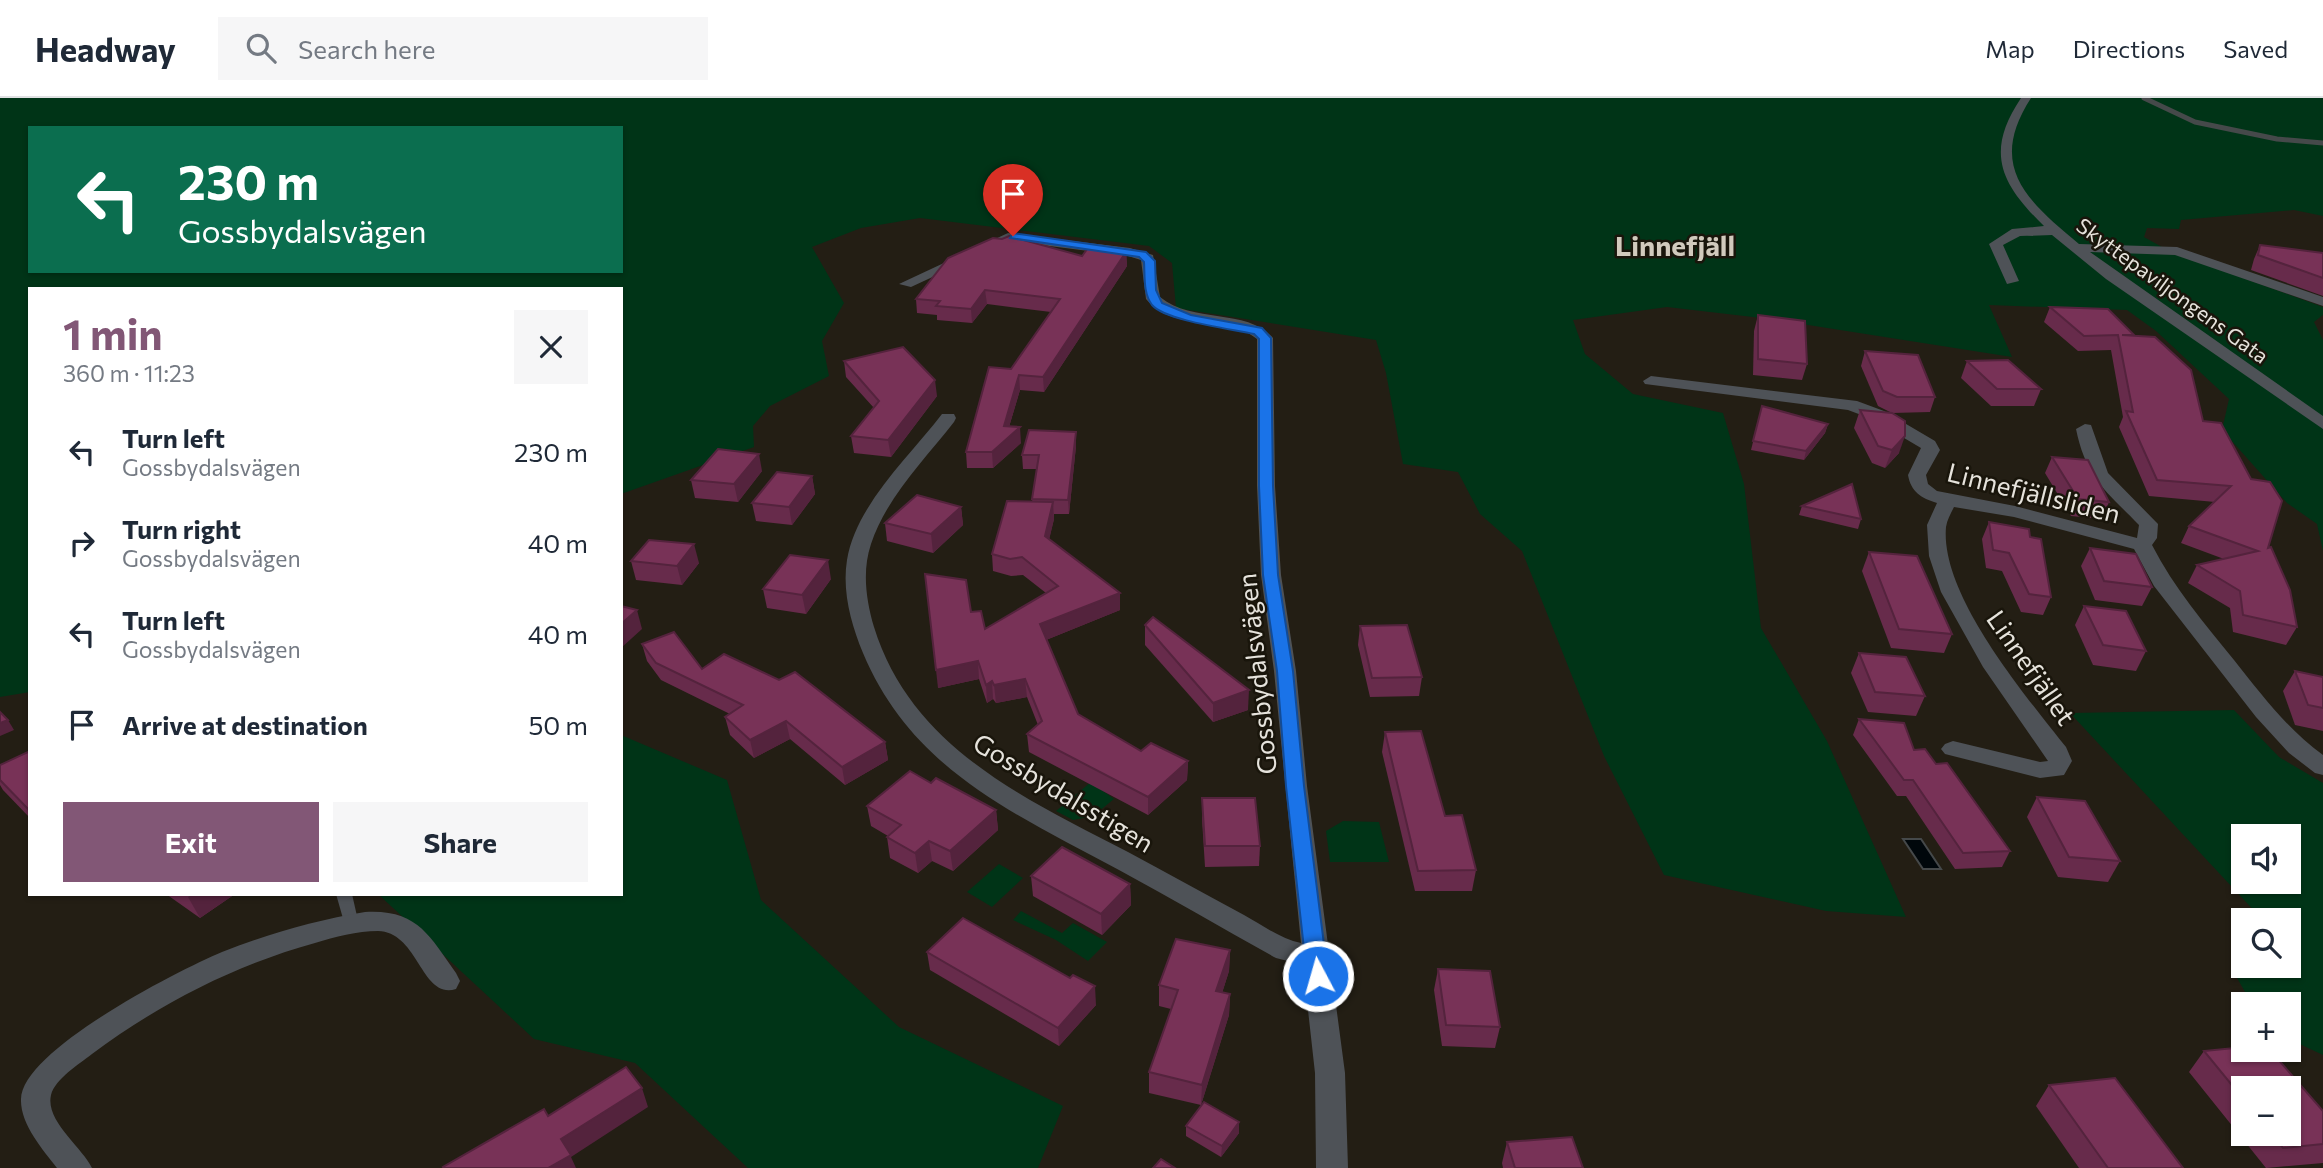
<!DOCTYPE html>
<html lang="en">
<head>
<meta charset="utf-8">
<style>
	:root { --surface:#fff; --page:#f6f6f7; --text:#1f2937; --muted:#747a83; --line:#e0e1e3; --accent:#825776 }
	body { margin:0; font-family:Commissioner,sans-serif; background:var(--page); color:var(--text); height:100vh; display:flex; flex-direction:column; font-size:26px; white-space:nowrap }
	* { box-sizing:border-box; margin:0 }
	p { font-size:23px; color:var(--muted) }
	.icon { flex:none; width:38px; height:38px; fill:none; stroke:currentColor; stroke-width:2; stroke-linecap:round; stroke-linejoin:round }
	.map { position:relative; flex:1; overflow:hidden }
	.drawer { position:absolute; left:28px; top:189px; width:595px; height:609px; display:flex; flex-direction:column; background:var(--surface); border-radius:0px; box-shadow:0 2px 5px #0004 }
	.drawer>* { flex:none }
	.top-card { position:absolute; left:28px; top:28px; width:595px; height:147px; border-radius:0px; box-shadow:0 2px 5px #0004; background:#0b6e4f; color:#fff; overflow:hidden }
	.buttons { position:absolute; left:2231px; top:726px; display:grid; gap:14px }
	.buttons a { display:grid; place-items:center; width:70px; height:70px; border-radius:0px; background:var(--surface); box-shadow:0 2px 5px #0004; font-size:35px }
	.pin { position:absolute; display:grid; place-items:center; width:60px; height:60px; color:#fff; margin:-72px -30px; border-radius:50% 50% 50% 0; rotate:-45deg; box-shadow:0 0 7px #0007 }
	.pin .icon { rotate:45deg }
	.me { position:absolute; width:77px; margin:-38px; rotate:354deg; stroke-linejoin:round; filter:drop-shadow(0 0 5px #0008) }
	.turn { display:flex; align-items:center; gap:24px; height:147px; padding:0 35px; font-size:32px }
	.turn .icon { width:91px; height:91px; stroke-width:2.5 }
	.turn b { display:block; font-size:49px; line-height:60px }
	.round { display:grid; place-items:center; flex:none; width:74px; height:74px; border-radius:0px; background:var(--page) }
	.overview { display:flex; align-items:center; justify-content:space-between; height:119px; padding:0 35px }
	h1 { font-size:42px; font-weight:700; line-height:52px; color:var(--accent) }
	.button { display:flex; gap:14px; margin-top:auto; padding:14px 35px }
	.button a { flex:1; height:80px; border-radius:0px; background:var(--accent); color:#fff; font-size:28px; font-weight:700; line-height:80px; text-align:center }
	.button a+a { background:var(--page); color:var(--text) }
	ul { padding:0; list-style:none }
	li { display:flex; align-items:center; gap:21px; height:91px; padding:0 35px }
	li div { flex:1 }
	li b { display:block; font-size:26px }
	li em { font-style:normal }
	header { display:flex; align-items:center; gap:42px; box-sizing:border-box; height:98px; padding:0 35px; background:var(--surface); border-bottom:2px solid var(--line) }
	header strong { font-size:33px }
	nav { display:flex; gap:38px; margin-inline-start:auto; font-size:24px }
	.search { width:490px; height:63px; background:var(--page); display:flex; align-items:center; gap:18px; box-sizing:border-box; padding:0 24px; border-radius:0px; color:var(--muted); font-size:26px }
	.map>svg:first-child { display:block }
	.green { fill:#003417; fill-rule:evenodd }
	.water { fill:#00070b; stroke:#45494a; stroke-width:2 }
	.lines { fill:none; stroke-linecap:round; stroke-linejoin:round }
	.stream { stroke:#45494a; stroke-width:5 }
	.lane { fill:#4e5257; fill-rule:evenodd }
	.street { fill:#4e5257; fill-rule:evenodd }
	.wall { fill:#672b4b; fill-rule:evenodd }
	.shaded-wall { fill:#54233d }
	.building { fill:#783257; stroke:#54233d; stroke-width:2 }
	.route { fill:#1a73e8; stroke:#114b97; stroke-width:2 }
	.labels { text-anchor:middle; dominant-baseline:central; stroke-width:5; stroke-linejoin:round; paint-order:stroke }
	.far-street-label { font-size:21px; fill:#e6e3dc; stroke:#19150b }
	.street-label { font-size:26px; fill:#e6e3dc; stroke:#19150b }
	.far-district-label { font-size:28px; font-weight:bold; fill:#d1cabd; stroke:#19150b }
</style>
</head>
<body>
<header>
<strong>Headway</strong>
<div class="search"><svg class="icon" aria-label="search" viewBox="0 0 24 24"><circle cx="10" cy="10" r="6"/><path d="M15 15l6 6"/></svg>Search here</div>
<nav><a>Map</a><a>Directions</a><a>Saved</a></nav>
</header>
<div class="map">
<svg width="2323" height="1070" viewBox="0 0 2323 1070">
	<rect width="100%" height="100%" fill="#231e14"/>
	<g class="green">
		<path d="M0,0H2323V118L2294,112L2181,122L2179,131L2147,130L2144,139L2171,154L2323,209V217L2314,224L2323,242V453L2317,426L2287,405L2222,332L2229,301L2156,233L2127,212L1989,207L2012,259L1770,221L1667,209L1573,222L1585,256L1633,296L1723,315L1744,386L1761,530L1827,643L1906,819L1826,813L1664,777L1604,658L1522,453L1480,416L1458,374L1403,366L1386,275L1376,242L1176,210L1172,165L1149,148L920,120L861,130L812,149L844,205L822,243L829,278L770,308L753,328L754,349L621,396V191H30V594L0,599ZM30,30H621V173H30Z"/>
		<path d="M2234,612L2279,659L2323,685V957L2289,941V906H2252L2233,873L2243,851L2244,868H2289V822H2258L2259,818L2070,615ZM2244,738H2289V784H2244Z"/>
		<polygon points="621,637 727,682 761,802 899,929 1063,1008 1038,1070 748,1070 635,965 534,941 378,796 621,796"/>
		<polygon points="1091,684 1114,701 1093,718 1073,722 1056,713"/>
		<polygon points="1343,723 1379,724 1389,764 1330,764 1326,733"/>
		<polygon points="999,766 1023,780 992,809 967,794"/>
		<polygon points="1021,813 1062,835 1073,825 1107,844 1088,863 1056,842 1013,822"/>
	</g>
	<polygon class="water" points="1903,741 1921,741 1941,771 1923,771"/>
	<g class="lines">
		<polyline class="stream" points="2144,0 2195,24 2277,41 2323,45"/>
		<polygon class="lane" points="336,796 352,796 359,827 356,831 351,833 346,831"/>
		<g class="street">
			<path d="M2021,0H2031C1987,68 2026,102 2079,146L2177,149L2323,199V208L2175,157L2090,154L2323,318V331L2106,181L2052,137L2020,138L2003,147L2019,183L2007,186L1989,146L2012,131L2044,128C2000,85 1985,54 2021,0Z"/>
			<path d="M1008,135L1130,150L1153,157L1160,199C1193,226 1248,210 1273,240L1275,388L1281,477L1296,573L1307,688L1345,975L1348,1070H1316L1315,975L1303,867L1276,860C1224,831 1172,801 1119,772C1015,716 912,672 863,555C851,526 842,493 847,462C856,407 909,359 942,316H954L956,320L954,324C925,361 886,400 871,446C862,473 866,502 874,529C911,649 1025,701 1128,754C1167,775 1205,796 1244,817C1262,827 1281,841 1301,845L1274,573L1261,477L1257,388V241C1226,215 1174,236 1146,201L1141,162L1128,158L1010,143L911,189L899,186Z"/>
			<path d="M1651,278L1857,303L1884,313L1935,343L1940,352L1926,377L1928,386L1937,393L2015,408L2137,440L2139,427C2106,393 2086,380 2076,331L2085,326L2091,327L2108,375L2158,426L2157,440L2152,447C2174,490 2204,525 2234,562C2261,596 2288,632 2323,657V677L2315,675L2289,655L2256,619L2154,488L2134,451L2014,419L1954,409C1951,415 1947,422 1946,429C1940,497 2026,598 2066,649L2072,663L2064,677L2040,680L1945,656L1941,651L1945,646L1953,643L2040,664L2048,663L1983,569L1941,494L1929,458L1927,427L1937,405C1921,400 1911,394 1908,377L1921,350L1872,321L1848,312L1645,286L1643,283Z"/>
			<path d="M365,814C417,811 429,837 456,875L460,883L456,891C421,902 419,834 378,833C357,833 335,839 315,845C235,867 159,906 92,956C79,966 55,981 51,997C45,1023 82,1049 92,1070H57C43,1052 20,1026 21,1001C22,952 179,872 222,854C268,836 316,822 365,814Z"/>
		</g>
	</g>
	<g class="wall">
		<polygon points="2260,147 2323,155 2323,198 2251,172 2254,161"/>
		<polygon points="1126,154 1127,168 1044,294 1020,292 1009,329 1021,345 993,370 967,370 966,354 1011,271 1051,214 987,206 972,225 937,222 937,217 917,215 916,201 1082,158"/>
		<polygon points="2050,209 2108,211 2203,323 2268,450 2297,529 2286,547 2233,534 2230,510 2188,485 2197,467 2224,461 2181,445 2189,428 2215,404 2149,398 2119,329 2123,319 2111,252 2078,253 2044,224"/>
		<polygon points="1758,217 1807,266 1802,282 1753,277 1754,233"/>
		<polygon points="1865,253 1935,299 1930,314 1892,315 1878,308 1861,268"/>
		<polygon points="844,263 937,298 891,359 854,355 851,338 874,310 846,279"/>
		<polygon points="1967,263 2041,291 2034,308 1991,308 1961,280"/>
		<polygon points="1762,308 1828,326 1825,335 1804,362 1751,352"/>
		<polygon points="1860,312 1899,355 1885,370 1872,365 1854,330"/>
		<polygon points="1076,348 1069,416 1054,416 1054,421 1049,441 1120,495 1120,512 1046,542 1078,616 1141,653 1188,663 1187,682 1148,717 1029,654 1027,636 1038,627 1027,599 996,605 993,601 987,605 979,581 938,590 971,514 985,531 1046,495 1023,477 1011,478 993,473 992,456 1032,404 1037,371 1023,371 1022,357"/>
		<polygon points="2052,359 2109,404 2102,421 2071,418 2045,375"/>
		<polygon points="762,373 738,404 695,400 691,382"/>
		<polygon points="812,378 815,396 792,427 756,423 752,405"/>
		<polygon points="1802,408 1861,421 1858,431 1799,417"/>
		<polygon points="961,409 963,427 933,455 887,443 885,425"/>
		<polygon points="1989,424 2030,439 2051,499 2043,517 2021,514 2002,473 1986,470 1982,441"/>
		<polygon points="2090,450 2152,489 2142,508 2095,502 2081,468"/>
		<polygon points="1869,454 1952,536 1944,555 1891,550 1862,473"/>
		<polygon points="631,463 699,465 682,487 636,482"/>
		<polygon points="831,481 806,516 767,510 763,491"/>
		<polygon points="2084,508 2146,553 2136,573 2093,567 2075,527"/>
		<polygon points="1145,527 1248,612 1213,624 1145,547"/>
		<polygon points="1360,528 1422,579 1419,598 1370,599 1358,547"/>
		<polygon points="642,546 702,571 885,644 888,662 845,687 790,641 754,660 730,637 725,619 730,616 661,582 647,563"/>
		<polygon points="1859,555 1925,598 1916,618 1868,614 1851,575"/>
		<polygon points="2295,573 2323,579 2323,633 2295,627 2283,593"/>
		<polygon points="1859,621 1914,652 1936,666 2010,753 2002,769 1955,771 1906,698 1897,698 1853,637"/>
		<polygon points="1385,634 1445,718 1476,772 1472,793 1415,793 1382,654"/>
		<polygon points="30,653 30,720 3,692 0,687 0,667"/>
		<polygon points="931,685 996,712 998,732 953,773 932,763 918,775 890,760 887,739 888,738 871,728 867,708"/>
		<polygon points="2037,699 2120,763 2108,784 2058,779 2027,719"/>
		<polygon points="1202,700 1260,748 1259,768 1205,769 1202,721"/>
		<polygon points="1031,778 1130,786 1131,807 1102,837 1033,798"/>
		<polygon points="166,796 235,796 200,820"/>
		<polygon points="1230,852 1229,873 1222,895 1230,896 1229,917 1201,1007 1149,995 1149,974 1171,911 1159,908 1159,887"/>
		<polygon points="927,854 1096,907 1059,948 930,872"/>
		<polygon points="1438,871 1500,929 1495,950 1442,948 1434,892"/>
		<path d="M2204,953L2323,1013V1065L2266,1070L2189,974ZM2244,990L2289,1036H2244Z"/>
		<polygon points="2049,987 2183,1070 2079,1070 2036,1008"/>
		<polygon points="1186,1028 1239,1035 1221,1059 1186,1038"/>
		<polygon points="1507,1044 1583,1070 1503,1070 1502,1065"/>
	</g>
	<g class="shaded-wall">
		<polygon points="1126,154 1127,168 1044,294 1043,279"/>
		<polygon points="985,192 987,206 972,225 971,211"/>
		<polygon points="1019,277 1020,292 1005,342 1020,329 1021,345 993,370 992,354 1004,328"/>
		<polygon points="935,282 937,298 891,359 888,342"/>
		<polygon points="1828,326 1825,335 1804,362 1806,353"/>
		<polygon points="1076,334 1076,348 1069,416 1068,402"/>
		<polygon points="1905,338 1899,355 1885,370 1892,352"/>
		<polygon points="759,356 762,373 738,404 734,386"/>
		<polygon points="812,378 815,396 792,427 789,409"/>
		<polygon points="1053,404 1054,421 1046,455 1045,438"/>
		<polygon points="961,409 963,427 933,455 931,436"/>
		<polygon points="694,446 699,465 682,487 677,468"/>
		<polygon points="828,462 831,481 806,516 802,497"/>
		<polygon points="1120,495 1120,512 1041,544 1040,526"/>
		<polygon points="637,512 642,531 621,550 621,526"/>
		<polygon points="978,563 979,581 938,590 936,572"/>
		<polygon points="1025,581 1027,599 996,605 994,587"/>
		<polygon points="992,583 993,601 987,605 986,587"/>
		<polygon points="1249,592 1248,612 1213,624 1213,605"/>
		<polygon points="8,622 14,632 0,638 0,625"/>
		<polygon points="786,623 790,641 754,660 750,642"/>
		<polygon points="885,644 888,662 845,687 842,669"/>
		<polygon points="1188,663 1187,682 1148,717 1148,699"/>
		<polygon points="996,712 998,732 953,773 950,753"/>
		<polygon points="929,743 932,763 918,775 915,755"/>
		<polygon points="1130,786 1131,807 1102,837 1101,816"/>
		<polygon points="192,796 235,796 200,820 188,799"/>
		<polygon points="1230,852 1229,873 1216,914 1216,893"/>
		<polygon points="1095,888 1096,907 1059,948 1058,930"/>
		<polygon points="1230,896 1229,917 1201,1007 1202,987"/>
		<polygon points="642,990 648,1009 571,1059 576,1070 548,1070 561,1041"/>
		<polygon points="1239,1024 1239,1035 1221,1059 1222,1048"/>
	</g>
	<g class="building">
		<polygon points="1009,138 1082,158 1088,150 1126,154 1043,279 1019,277 1004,328 1020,329 992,354 966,354 989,269 1011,271 1060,201 985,192 971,211 936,208 940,203 916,201 948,160 993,140 1002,141"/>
		<polygon points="2260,147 2323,155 2323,180 2258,157"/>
		<polygon points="2050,209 2108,211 2134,237 2122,237 2155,239 2191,272 2203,323 2221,325 2251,381 2270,384 2282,403 2268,450 2271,449 2290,492 2297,529 2243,517 2240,493 2197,467 2258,453 2189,428 2231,388 2157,382 2126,313 2133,314 2118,237 2084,238"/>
		<polygon points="1758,217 1805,223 1807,266 1758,261"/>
		<polygon points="903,249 935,282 888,342 851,338 879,303 844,263"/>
		<polygon points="1865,253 1918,257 1935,299 1897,299 1883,293"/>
		<polygon points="2008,262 2041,291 1997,291 1967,263"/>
		<polygon points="1762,308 1828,326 1806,353 1753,343"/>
		<polygon points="1860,312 1892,315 1905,323 1905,338 1892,352 1878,348"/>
		<polygon points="1029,332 1076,334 1068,402 1032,401 1039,357 1022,357"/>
		<polygon points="718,351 759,356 734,386 691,382"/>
		<polygon points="2052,359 2088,362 2109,404 2078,401"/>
		<polygon points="777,374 812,378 789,409 752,405"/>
		<polygon points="1852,386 1861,421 1802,408"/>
		<polygon points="917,397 961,409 931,436 885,425"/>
		<polygon points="1007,403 1053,404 1045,438 1120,495 1040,526 1078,616 1141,653 1151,645 1188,663 1148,699 1027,636 1042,623 1025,581 994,587 992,583 986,587 978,563 936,572 925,476 966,482 971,514 981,513 985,531 1058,488 1022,459 1010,461 992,456"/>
		<polygon points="1989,424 2029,431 2030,439 2041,441 2051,499 2029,496 2009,455 1993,452"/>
		<polygon points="649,442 694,446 677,468 631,463"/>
		<polygon points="2090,450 2136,456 2152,489 2104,483"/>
		<polygon points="1869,454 1917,458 1952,536 1899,531"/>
		<polygon points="790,457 828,462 802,497 763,491"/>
		<polygon points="621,508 637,512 621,526"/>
		<polygon points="2084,508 2126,513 2146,553 2103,547"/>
		<polygon points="1153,519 1249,592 1213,605 1145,527"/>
		<polygon points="1407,527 1422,579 1372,580 1360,528"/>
		<polygon points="674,534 702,571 724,556 779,582 795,574 885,644 842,669 786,623 750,642 725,619 743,607 656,565 642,546"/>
		<polygon points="1859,555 1906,559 1925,598 1875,594"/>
		<polygon points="2295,573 2323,579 2323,610 2308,607"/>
		<polygon points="0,614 8,622 0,625"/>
		<polygon points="1859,621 1904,625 1914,652 1925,651 1936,666 1947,665 2010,753 1963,755 1913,682 1904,682"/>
		<polygon points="1421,633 1445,718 1462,717 1476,772 1418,773 1385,634"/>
		<polygon points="30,653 30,713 0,682 0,667"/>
		<polygon points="910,673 931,685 936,680 996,712 950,753 929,743 915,755 887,739 901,727 867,708"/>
		<polygon points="2037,699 2085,703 2120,763 2069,759"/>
		<polygon points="1202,700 1255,700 1260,748 1205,748"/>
		<polygon points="1062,749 1130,786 1101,816 1031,778"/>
		<polygon points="963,820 1070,880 1073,877 1095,888 1058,930 927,854"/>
		<polygon points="1176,841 1230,852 1216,893 1230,896 1202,987 1149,974 1178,892 1159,887"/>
		<polygon points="1438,871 1490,873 1500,929 1446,927"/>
		<polygon points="2244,949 2244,952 2270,952 2323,1013 2323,1046 2283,1050 2272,1036 2289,1036 2289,990 2244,990 2244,1002 2204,953"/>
		<polygon points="626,969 642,990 561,1041 571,1057 548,1070 444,1070 443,1069 544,1011 548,1018"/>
		<polygon points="2115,980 2183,1070 2108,1070 2049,987"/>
		<polygon points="1204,1004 1239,1024 1222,1048 1186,1028"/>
		<polygon points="1572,1039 1583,1070 1515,1070 1507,1044"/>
		<polygon points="1161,1061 1175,1070 1153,1070"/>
	</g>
	<path class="route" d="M1013,135L1146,154L1155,163L1156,192L1162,205L1191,217L1262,230L1271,240L1273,388L1278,477L1293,573L1304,688L1328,878L1325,884H1310L1307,878L1286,688L1277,573L1263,477L1259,388V241L1254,236C1232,231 1166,223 1152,207C1143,195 1145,178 1144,164L1139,159L1010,140Z"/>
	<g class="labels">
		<g class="far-street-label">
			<text transform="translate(2173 192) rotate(36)">Skyttepaviljongens Gata</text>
		</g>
		<g class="street-label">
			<text transform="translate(2034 394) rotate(14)">Linnefjällsliden</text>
			<text transform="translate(2032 569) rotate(55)">Linnefjället</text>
			<text transform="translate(1256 576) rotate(-96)">Gossbydalsvägen</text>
			<text transform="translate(1064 694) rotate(31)">Gossbydalsstigen</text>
		</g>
		<g class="far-district-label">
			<text x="1675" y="147">Linnefjäll</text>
		</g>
	</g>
</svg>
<div class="buttons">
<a><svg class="icon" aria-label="sound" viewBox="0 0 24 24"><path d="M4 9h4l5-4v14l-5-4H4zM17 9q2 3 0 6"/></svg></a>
<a><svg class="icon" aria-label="search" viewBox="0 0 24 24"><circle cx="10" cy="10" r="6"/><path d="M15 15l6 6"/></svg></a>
<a>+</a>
<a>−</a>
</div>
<div class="pin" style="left:1013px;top:138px;background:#d93025"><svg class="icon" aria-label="arrive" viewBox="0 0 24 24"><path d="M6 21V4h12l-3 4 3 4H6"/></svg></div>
<svg class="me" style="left:1318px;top:878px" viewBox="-20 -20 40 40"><circle r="17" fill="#1a73e8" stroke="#fff" stroke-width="3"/><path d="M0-11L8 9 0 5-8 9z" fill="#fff"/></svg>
<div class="top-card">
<div class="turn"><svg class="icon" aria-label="left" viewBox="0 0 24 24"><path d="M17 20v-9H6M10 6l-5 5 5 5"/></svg><div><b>230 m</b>Gossbydalsvägen</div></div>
</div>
<section class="drawer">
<div class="overview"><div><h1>1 min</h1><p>360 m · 11:23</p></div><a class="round"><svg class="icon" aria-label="close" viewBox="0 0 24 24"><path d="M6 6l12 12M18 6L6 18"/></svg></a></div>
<ul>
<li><svg class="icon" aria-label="left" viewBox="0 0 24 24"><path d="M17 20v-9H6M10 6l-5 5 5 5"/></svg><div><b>Turn left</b><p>Gossbydalsvägen</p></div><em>230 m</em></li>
<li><svg class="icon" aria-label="right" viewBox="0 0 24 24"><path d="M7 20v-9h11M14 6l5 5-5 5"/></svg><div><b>Turn right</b><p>Gossbydalsvägen</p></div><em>40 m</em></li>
<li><svg class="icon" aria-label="left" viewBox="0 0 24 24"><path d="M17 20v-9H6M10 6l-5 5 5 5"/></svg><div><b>Turn left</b><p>Gossbydalsvägen</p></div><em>40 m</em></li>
<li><svg class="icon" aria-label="arrive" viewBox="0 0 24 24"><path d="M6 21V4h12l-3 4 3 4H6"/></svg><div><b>Arrive at destination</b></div><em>50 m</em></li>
</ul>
<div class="button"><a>Exit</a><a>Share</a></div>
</section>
</div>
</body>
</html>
